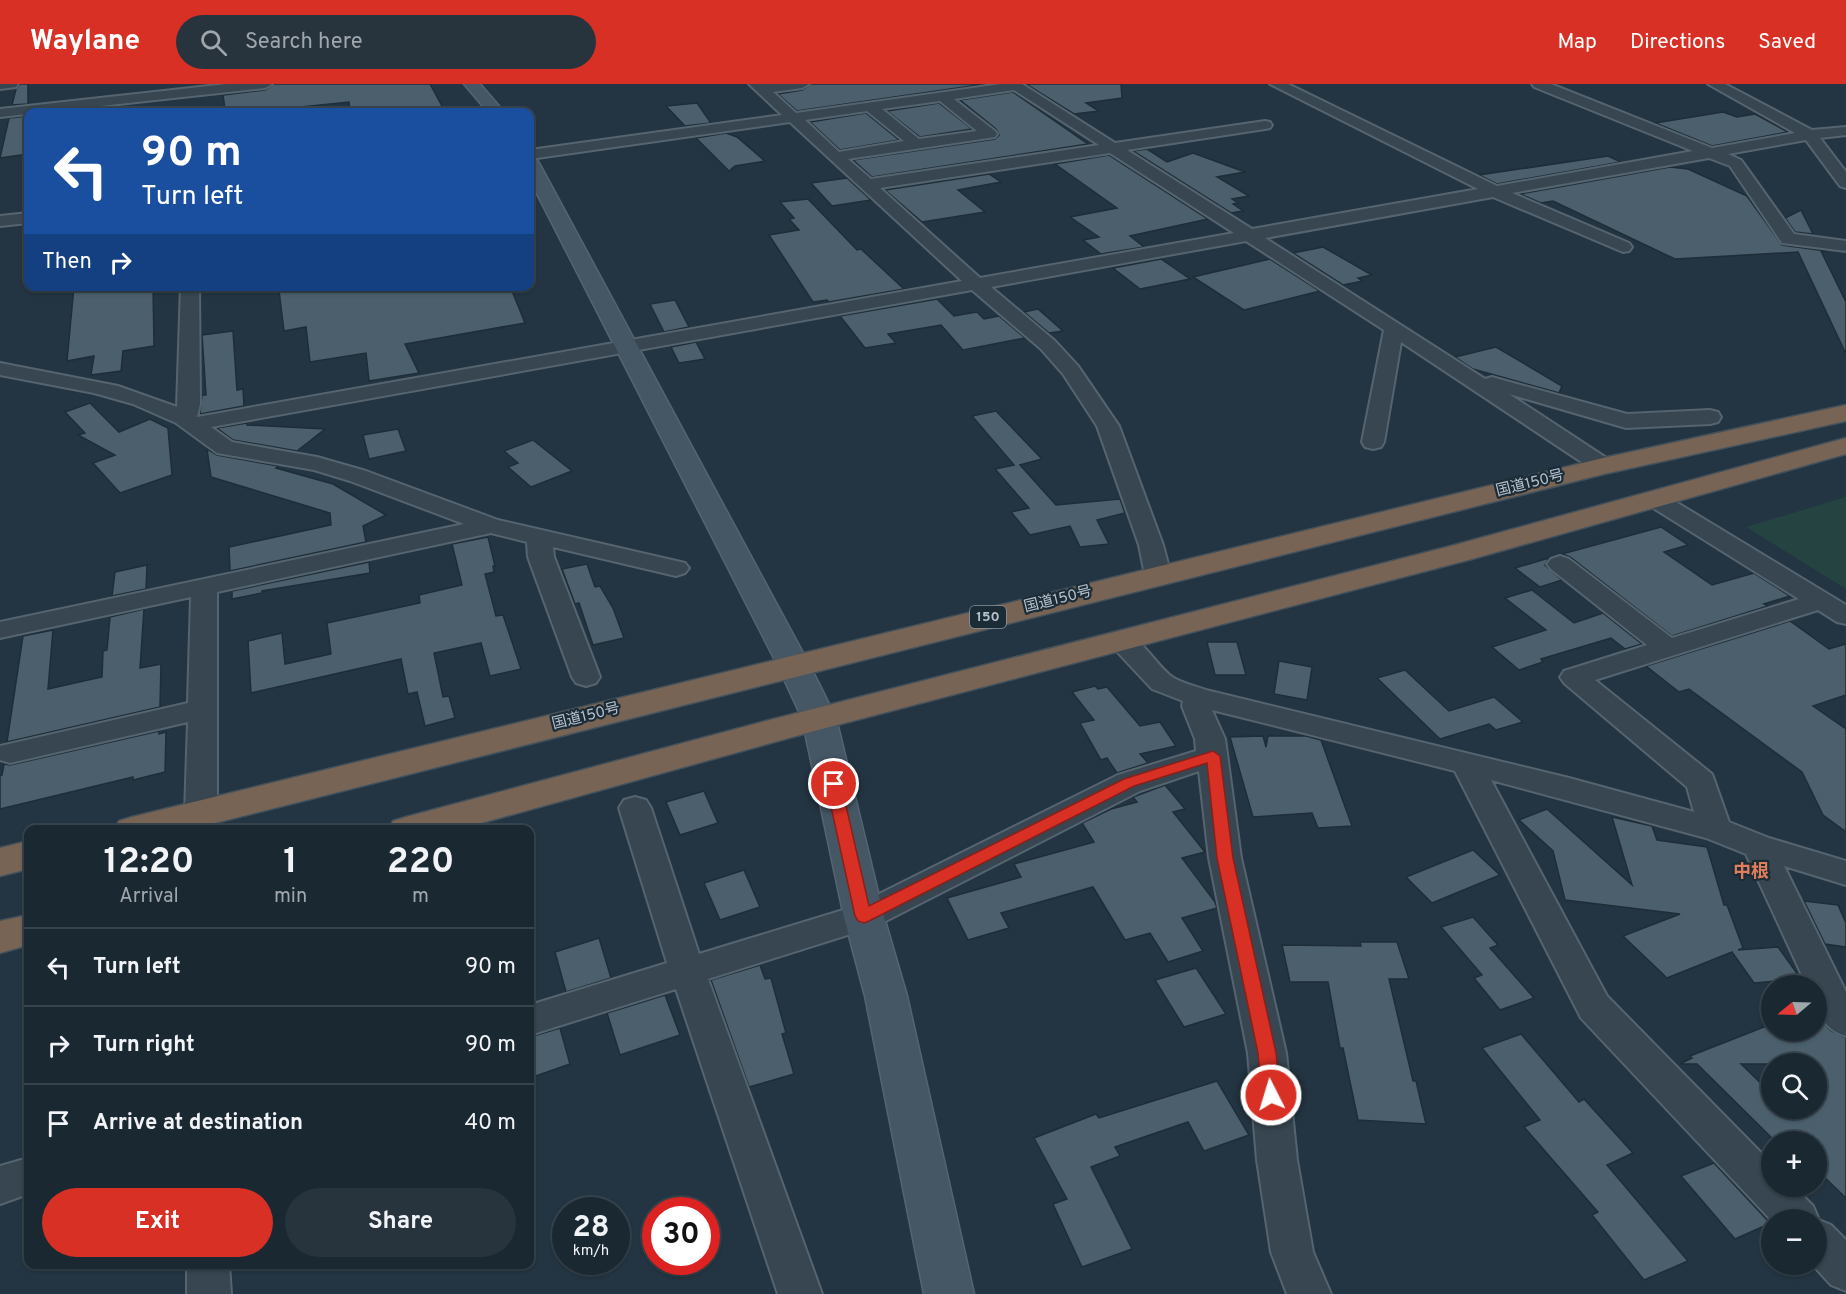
<!DOCTYPE html>
<html lang="en">
<head>
<meta charset="utf-8">
<style>
	:root { --surface:#1a2832; --page:#27343e; --text:#f1f3f6; --muted:#9fa6ac; --line:#38444d; --accent:#d93025 }
	body { margin:0; font-family:Overpass,"Noto Sans JP",sans-serif; background:var(--page); color:var(--text); height:100vh; display:flex; flex-direction:column; font-size:22px; white-space:nowrap }
	* { box-sizing:border-box; margin:0 }
	p { font-size:20px; color:var(--muted) }
	.icon { flex:none; width:33px; height:33px; fill:none; stroke:currentColor; stroke-width:2; stroke-linecap:round; stroke-linejoin:round }
	.map { position:relative; flex:1; overflow:hidden }
	.details { position:absolute; left:24px; top:741px; width:510px; height:444px; display:flex; flex-direction:column; background:var(--surface); border-radius:12px; box-shadow:0 2px 4px #0004,0 0 0 2px var(--line) }
	.details>* { flex:none }
	.top-card { position:absolute; left:24px; top:24px; width:510px; height:183px; border-radius:12px; box-shadow:0 2px 4px #0004,0 0 0 2px var(--line); background:#1a4fa0; color:#fff; overflow:hidden }
	.needle { width:39px; rotate:251deg }
	.buttons { position:absolute; left:1761px; top:891px; display:grid; gap:12px }
	.buttons a { display:grid; place-items:center; width:66px; height:66px; border-radius:50%; background:var(--surface); box-shadow:0 2px 4px #0004,0 0 0 2px var(--line); font-size:30px }
	.speed { position:absolute; left:552px; top:1113px; display:flex; gap:12px; font-size:30px; font-weight:700; text-align:center }
	.speed>* { display:grid; place-content:center; width:78px; height:78px; border-radius:50%; background:var(--surface); box-shadow:0 2px 4px #0004,0 0 0 2px var(--line); line-height:1 }
	.speed small { font-size:15px; font-weight:400 }
	.speed .limit { border:9px solid #d22; background:#fff; color:#111 }
	.pin { position:absolute; display:grid; place-items:center; width:51px; height:51px; color:#fff; margin:-26px; border:3px solid #fff; border-radius:50%; box-shadow:0 2px 6px #0007 }
	.me { position:absolute; width:66px; margin:-33px; rotate:355deg; stroke-linejoin:round; filter:drop-shadow(0 0 4px #0008) }
	.turn { display:flex; align-items:center; gap:21px; height:126px; padding:0 18px; font-size:27px }
	.turn .icon { width:78px; height:78px; stroke-width:2.5 }
	.turn b { display:block; font-size:42px; line-height:51px }
	.then { display:flex; align-items:center; height:57px; padding:0 18px; background:#0003; gap:12px; font-size:22px }
	.eta { display:flex; justify-content:space-evenly; align-items:center; height:102px; text-align:center }
	.eta b { font-size:36px; font-weight:700; line-height:42px }
	.button { display:flex; gap:12px; margin-top:auto; padding:12px 18px }
	.button a { flex:1; height:69px; border-radius:36px; background:var(--accent); color:#fff; font-size:24px; font-weight:700; line-height:69px; text-align:center }
	.button a+a { background:var(--page); color:var(--text) }
	ul { padding:0; list-style:none }
	li { display:flex; align-items:center; gap:18px; height:78px; padding:0 18px; border-top:2px solid var(--line) }
	li div { flex:1 }
	li b { display:block; font-size:22px }
	li em { font-style:normal }
	header { display:flex; align-items:center; gap:36px; box-sizing:border-box; height:84px; padding:0 30px; background:var(--accent); color:#fff }
	header strong { font-size:28px }
	nav { display:flex; gap:33px; margin-inline-start:auto; font-size:21px }
	.search { width:420px; height:54px; background:var(--page); display:flex; align-items:center; gap:15px; box-sizing:border-box; padding:0 21px; border-radius:33px; color:var(--muted); font-size:22px }
	.map>svg:first-child { display:block }
	.green { fill:#254341 }
	.building { fill:#4b5f6d; stroke:#1e2e38; stroke-width:1.5; fill-rule:evenodd }
	.lines { fill:none; stroke-linecap:round; stroke-linejoin:round }
	.street-casing { stroke:#55646f; stroke-width:4 }
	.secondary-casing { stroke:#55646f; stroke-width:3 }
	.highway-casing { stroke:#42515c; stroke-width:3 }
	.street { fill:#374651; fill-rule:evenodd }
	.secondary { fill:#455665; fill-rule:evenodd }
	.highway { fill:#786454; fill-rule:evenodd }
	.route { fill:#d93025; stroke:#8d1f18; stroke-width:1.5 }
	.labels { text-anchor:middle; dominant-baseline:central; stroke-width:4.5; stroke-linejoin:round; paint-order:stroke }
	.shield { fill:#1c2c36; stroke:#86949f; stroke-width:1.5 }
	.shield-label { font-size:14px; font-weight:bold; fill:#b4c1cc }
	.street-label { font-size:15px; fill:#b4c1cc; stroke:#1c2c36 }
	.quarter-label { font-size:18px; font-weight:bold; fill:#df7e5c; stroke:#1c2c36 }
</style>
</head>
<body>
<header>
<strong>Waylane</strong>
<div class="search"><svg class="icon" aria-label="search" viewBox="0 0 24 24"><circle cx="10" cy="10" r="6"/><path d="M15 15l6 6"/></svg>Search here</div>
<nav><a>Map</a><a>Directions</a><a>Saved</a></nav>
</header>
<div class="map">
<svg width="1846" height="1210" viewBox="0 0 1846 1210">
	<rect width="100%" height="100%" fill="#233542"/>
	<polygon class="green" points="1846,413 1846,505 1746,443"/>
	<g class="building">
		<polygon points="20,0 28,0 28,20 12,21 16,5"/>
		<polygon points="274,0 430,0 443,24 436,25 437,28 350,28 349,18 251,28 229,28 228,24 225,25 223,11 265,6"/>
		<polygon points="811,0 985,0 797,27 778,10 802,6"/>
		<polygon points="1026,0 1121,0 1122,14 1086,19 1099,27 1074,30"/>
		<polygon points="1013,8 1088,60 872,93 853,76 995,55 999,51 996,45 960,16"/>
		<polygon points="697,19 711,39 685,42 666,22"/>
		<polygon points="939,19 972,45 920,53 887,27"/>
		<polygon points="1723,28 1737,33 1755,30 1788,48 1712,62 1655,39"/>
		<polygon points="866,29 899,56 840,66 810,38"/>
		<polygon points="28,32 28,70 0,74 9,34"/>
		<polygon points="726,49 737,53 765,77 735,82 729,87 696,54"/>
		<polygon points="1147,65 1167,78 1193,69 1245,88 1217,93 1249,112 1232,115 1238,119 1233,120 1243,127 1231,129 1133,67"/>
		<polygon points="1109,71 1208,135 1130,152 1144,163 1101,170 1083,156 1099,153 1070,133 1117,124 1055,80"/>
		<polygon points="1608,72 1621,78 1497,100 1479,91"/>
		<polygon points="1670,83 1688,85 1747,112 1782,161 1826,167 1821,167 1846,218 1846,270 1798,168 1675,175 1553,117 1541,119 1520,110"/>
		<polygon points="989,90 1001,98 958,106 985,128 922,138 885,106"/>
		<polygon points="847,94 871,116 832,122 811,99"/>
		<polygon points="808,115 857,166 861,165 904,205 829,218 827,216 813,218 769,151 799,146 789,135 794,134 780,118"/>
		<polygon points="1801,126 1813,150 1795,148 1785,134"/>
		<polygon points="1323,163 1372,191 1358,194 1363,197 1343,201 1293,169"/>
		<polygon points="1161,175 1190,195 1140,205 1113,184"/>
		<polygon points="1270,175 1320,207 1244,226 1193,193"/>
		<polygon points="74,202 153,202 154,262 123,267 121,287 91,291 94,272 67,277"/>
		<polygon points="311,202 428,202 430,207 462,202 510,202 525,239 405,260 419,289 369,297 366,269 310,278 306,243 284,247 279,207"/>
		<polygon points="937,215 954,232 977,228 984,235 999,232 1025,254 963,266 941,241 888,250 896,259 865,264 840,232"/>
		<polygon points="675,216 689,243 664,248 650,220"/>
		<polygon points="1038,225 1063,247 1049,249 1024,228"/>
		<polygon points="233,247 237,306 243,305 244,322 200,330 202,311 206,311 202,251"/>
		<polygon points="696,258 705,275 679,279 671,263"/>
		<polygon points="1496,263 1562,302 1559,309 1473,285 1455,273"/>
		<polygon points="90,319 119,348 150,335 168,344 172,391 120,409 93,379 115,371 78,351 85,349 65,328"/>
		<polygon points="996,327 1042,375 1020,381 1056,421 1120,415 1125,429 1097,436 1109,460 1080,463 1070,442 1030,451 1011,428 1029,424 995,385 1014,381 972,332"/>
		<polygon points="247,339 247,341 325,345 297,367 233,356 217,344"/>
		<polygon points="398,345 406,367 369,375 363,351"/>
		<polygon points="533,356 572,387 531,403 508,383 518,379 504,367"/>
		<polygon points="207,365 217,371 278,382 276,384 333,400 386,431 363,442 366,458 230,487 229,463 331,441 330,429 211,393"/>
		<polygon points="1661,443 1688,461 1664,468 1712,501 1754,489 1790,512 1764,520 1768,522 1672,552 1570,473 1562,470"/>
		<polygon points="488,453 495,482 493,482 494,488 485,490 496,532 503,531 521,585 490,592 481,559 434,569 443,613 449,612 455,634 425,642 417,608 408,610 401,575 251,609 248,557 282,549 285,580 331,570 327,539 420,519 419,511 462,501 452,460"/>
		<polygon points="1549,474 1545,481 1562,496 1540,503 1515,484"/>
		<polygon points="369,478 370,489 262,507 262,509 232,515 232,507"/>
		<polygon points="587,480 595,503 600,502 613,524 624,554 593,561 579,519 575,520 562,485"/>
		<polygon points="147,481 146,505 112,512 115,488"/>
		<polygon points="1532,506 1574,539 1603,529 1642,560 1625,565 1611,554 1541,575 1543,578 1519,586 1492,563 1546,546 1505,514"/>
		<polygon points="144,525 140,584 161,580 160,623 7,658 23,552 53,546 48,605 102,593 103,567 107,566 110,533"/>
		<polygon points="1790,537 1829,565 1846,560 1846,611 1813,622 1846,645 1846,748 1823,731 1802,688 1689,605 1679,608 1646,582"/>
		<polygon points="1207,558 1237,558 1246,591 1215,591"/>
		<polygon points="1279,577 1312,583 1307,616 1274,610"/>
		<polygon points="1405,586 1449,627 1494,613 1523,638 1496,646 1489,640 1440,655 1377,594"/>
		<polygon points="1095,602 1098,605 1107,603 1140,642 1160,638 1176,662 1140,670 1148,679 1117,689 1107,674 1101,676 1080,639 1094,636 1072,608"/>
		<polygon points="159,647 159,650 166,648 165,688 133,696 133,693 0,725 0,692 2,691 4,680 10,681"/>
		<polygon points="1263,652 1266,663 1268,652 1306,652 1321,656 1352,742 1318,744 1312,729 1253,733 1230,653"/>
		<polygon points="1165,701 1185,725 1173,728 1205,768 1182,774 1215,818 1217,824 1182,834 1203,867 1168,878 1150,849 1125,856 1093,803 1001,829 1009,844 968,856 947,814 1021,793 1014,780 1094,758 1082,739 1111,725 1137,718 1133,713"/>
		<polygon points="704,707 718,739 680,751 666,718"/>
		<polygon points="1547,725 1632,801 1612,733 1652,742 1657,756 1707,763 1724,821 1727,821 1743,864 1738,866 1778,863 1801,895 1754,899 1732,868 1667,894 1623,852 1680,830 1565,816 1553,767 1519,736"/>
		<polygon points="1473,766 1500,791 1432,819 1406,793"/>
		<polygon points="744,786 760,823 720,836 704,799"/>
		<polygon points="1804,817 1838,821 1846,839 1846,863 1825,860"/>
		<polygon points="1473,833 1498,861 1490,864 1534,914 1500,926 1474,894 1482,891 1441,843"/>
		<polygon points="599,854 611,894 566,908 555,868"/>
		<polygon points="1360,858 1397,858 1409,895 1389,895 1413,997 1416,997 1426,1040 1358,1036 1343,964 1340,964 1328,898 1290,898 1282,861 1361,862"/>
		<polygon points="760,881 765,895 771,894 786,949 782,950 794,990 749,1003 711,896"/>
		<polygon points="1196,884 1226,930 1184,943 1155,896"/>
		<polygon points="665,911 680,951 620,971 607,929"/>
		<path d="M1820,935L1830,946L1846,954V1114L1816,1085V1058H1776L1697,980H1680L1692,974L1690,972L1769,941L1772,946H1775L1781,952L1794,946H1816V936ZM1741,980H1816V1024H1795L1789,1027L1786,1024H1772V1010Z"/>
		<polygon points="560,944 570,980 530,994 530,953"/>
		<polygon points="1521,950 1579,1018 1584,1015 1633,1069 1607,1081 1688,1177 1644,1196 1592,1131 1598,1128 1524,1043 1540,1036 1482,964"/>
		<polygon points="1217,997 1249,1051 1204,1067 1188,1038 1115,1063 1120,1072 1091,1083 1132,1165 1082,1183 1053,1120 1067,1115 1034,1054 1096,1030 1099,1034"/>
		<polygon points="1714,1079 1770,1139 1771,1139 1735,1155 1681,1092"/>
	</g>
	<g class="lines">
		<g class="street-casing">
			<g id="street">
				<polygon points="0,0 18,0 16,3 0,5"/>
				<polygon points="227,0 272,0 265,4 0,33 0,25"/>
				<path d="M749,0H809L802,4L773,8L796,29L1001,0H1022L1115,59L1265,37L1270,38L1272,41L1270,44L1265,45L1127,66L1252,145L1478,105L1270,0H1288L1497,102L1693,67L1534,3L1532,0H1551L1712,64L1795,49L1708,0H1725L1812,46L1846,43V51L1820,54L1846,88V104L1840,102L1806,56L1728,70L1741,76L1794,150L1846,157V167L1782,159L1730,82L1709,74L1512,109L1629,159L1632,163L1629,167L1623,168L1493,113L1265,154L1485,295L1492,293L1499,295L1627,330L1710,326L1718,328L1721,333L1718,338L1710,340L1626,344L1509,310L1611,377L1615,382L1611,387L1603,389L1595,387L1401,258L1384,358L1381,363L1373,365L1365,363L1362,358L1384,246L1246,157L991,203L1055,257L1078,282L1119,342L1163,461L1171,491L1167,496L1158,499L1149,496L1145,491L1139,461L1097,342L1063,290L1041,265L972,206L211,343L232,358L317,373L366,387L498,436L685,479L689,484L685,489L676,492L553,463L554,473L600,593L596,599L586,602L576,599L572,593L528,473L527,458L491,449L217,508V729L212,737L201,740L190,737L185,729L188,638L10,679L0,676V662L188,619L191,513L0,554V538L464,440L350,397L314,386L217,369L176,339L133,320L94,309L0,291V279L118,302L177,323L181,202H199L200,320L197,333L962,197L790,38L530,75V66L782,31ZM1014,6L1099,61L871,95L848,75L995,53L997,50L995,47L954,15ZM940,17L977,47L919,55L882,25ZM867,27L904,57L839,68L805,36ZM1110,69L1234,149L980,194L880,104Z"/>
				<polygon points="28,129 28,139 0,142 0,132"/>
				<path d="M1658,410L1666,412L1846,521V540L1837,538L1818,526L1595,596L1712,690L1729,738L1769,754L1846,777V801L1784,782L1846,908V952C1821,944 1816,926 1816,902H1807L1746,770L1706,754L1491,696L1607,912L1772,1080V1102H1793L1813,1122L1819,1136L1831,1141L1846,1156V1207L1831,1201L1812,1180H1816V1136L1772,1137L1581,934L1455,687L1212,626L1225,655L1241,774L1286,969L1297,1076L1313,1168L1331,1210H1287L1271,1168L1257,1076L1248,969L1209,774L1199,687L1140,707L876,842L708,895L822,1210H778L676,905L530,951V921L667,879L619,724L624,716L635,713L646,716L651,724L699,870L853,823L1118,691L1196,667L1195,655L1182,622L1183,617L1152,605L1108,558L1112,552C1140,545 1152,578 1171,592C1180,599 1196,602 1206,606L1569,694L1694,728L1687,703L1564,599L1560,593L1564,587L1647,561L1551,485L1547,480L1551,475L1560,472L1569,475L1672,554L1799,515L1650,422L1646,417L1650,412Z"/>
				<polygon points="28,1074 28,1110 0,1120 0,1082"/>
				<polygon points="187,1180 229,1180 231,1210 187,1210"/>
			</g>
		</g>
		<g class="secondary-casing">
			<g id="secondary">
				<polygon points="464,0 480,0 504,28 488,28"/>
				<polygon points="530,74 536,75 539,79 810,582 836,634 884,833 907,912 974,1210 924,1210 865,912 844,833 802,634 778,582 530,96"/>
			</g>
		</g>
		<g class="highway-casing">
			<g id="highway">
				<polygon points="1846,321 1846,337 1604,390 187,746 114,746 119,737 132,733 1603,374"/>
				<polygon points="1846,354 1846,370 1472,475 818,646 456,746 388,746 393,737 406,733 766,637 1451,462"/>
				<polygon points="28,757 28,785 0,792 0,764"/>
				<polygon points="28,831 28,861 0,869 0,837"/>
			</g>
		</g>
		<use href="#street" class="street"/>
		<use href="#secondary" class="secondary"/>
		<use href="#highway" class="highway"/>
	</g>
	<polygon class="route" points="1213,667 1220,672 1233,774 1276,969 1280,1011 1277,1017 1271,1019 1264,1017 1262,1011 1258,969 1217,774 1207,679 1134,702 869,837 864,839 858,837 855,832 826,700 829,697 839,697 841,700 869,822 1124,695"/>
	<g class="labels">
		<rect class="shield" x="970" y="522" width="36" height="22" rx="4.5"/>
		<g class="shield-label">
			<text x="988" y="533">150</text>
		</g>
		<g class="street-label">
			<text transform="translate(1530 400) rotate(-14)">国道150号</text>
			<text transform="translate(1058 516) rotate(-14)">国道150号</text>
			<text transform="translate(586 633) rotate(-14)">国道150号</text>
		</g>
		<g class="quarter-label">
			<text x="1751" y="788">中根</text>
		</g>
	</g>
</svg>
<div class="buttons">
<a><svg class="needle" viewBox="-14 -14 28 28"><path d="M0-13l5 13h-10z" fill="#e53935"/><path d="M0 13l5-13h-10z" fill="#9fa6ac"/></svg></a>
<a><svg class="icon" aria-label="search" viewBox="0 0 24 24"><circle cx="10" cy="10" r="6"/><path d="M15 15l6 6"/></svg></a>
<a>+</a>
<a>−</a>
</div>
<div class="speed"><div>28<small>km/h</small></div><div class="limit">30</div></div>
<div class="pin" style="left:834px;top:700px;background:#d93025"><svg class="icon" aria-label="arrive" viewBox="0 0 24 24"><path d="M6 21V4h12l-3 4 3 4H6"/></svg></div>
<svg class="me" style="left:1271px;top:1011px" viewBox="-20 -20 40 40"><circle r="17" fill="#d93025" stroke="#fff" stroke-width="3"/><path d="M0-11L8 9 0 5-8 9z" fill="#fff"/></svg>
<div class="top-card">
<div class="turn"><svg class="icon" aria-label="left" viewBox="0 0 24 24"><path d="M17 20v-9H6M10 6l-5 5 5 5"/></svg><div><b>90 m</b>Turn left</div></div>
<div class="then">Then<svg class="icon" aria-label="right" viewBox="0 0 24 24"><path d="M7 20v-9h11M14 6l5 5-5 5"/></svg></div>
</div>
<section class="details">
<div class="eta">
<div><b>12:20</b><p>Arrival</p></div>
<div><b>1</b><p>min</p></div>
<div><b>220</b><p>m</p></div>
</div>
<ul>
<li><svg class="icon" aria-label="left" viewBox="0 0 24 24"><path d="M17 20v-9H6M10 6l-5 5 5 5"/></svg><div><b>Turn left</b></div><em>90 m</em></li>
<li><svg class="icon" aria-label="right" viewBox="0 0 24 24"><path d="M7 20v-9h11M14 6l5 5-5 5"/></svg><div><b>Turn right</b></div><em>90 m</em></li>
<li><svg class="icon" aria-label="arrive" viewBox="0 0 24 24"><path d="M6 21V4h12l-3 4 3 4H6"/></svg><div><b>Arrive at destination</b></div><em>40 m</em></li>
</ul>
<div class="button"><a>Exit</a><a>Share</a></div>
</section>
</div>
</body>
</html>
